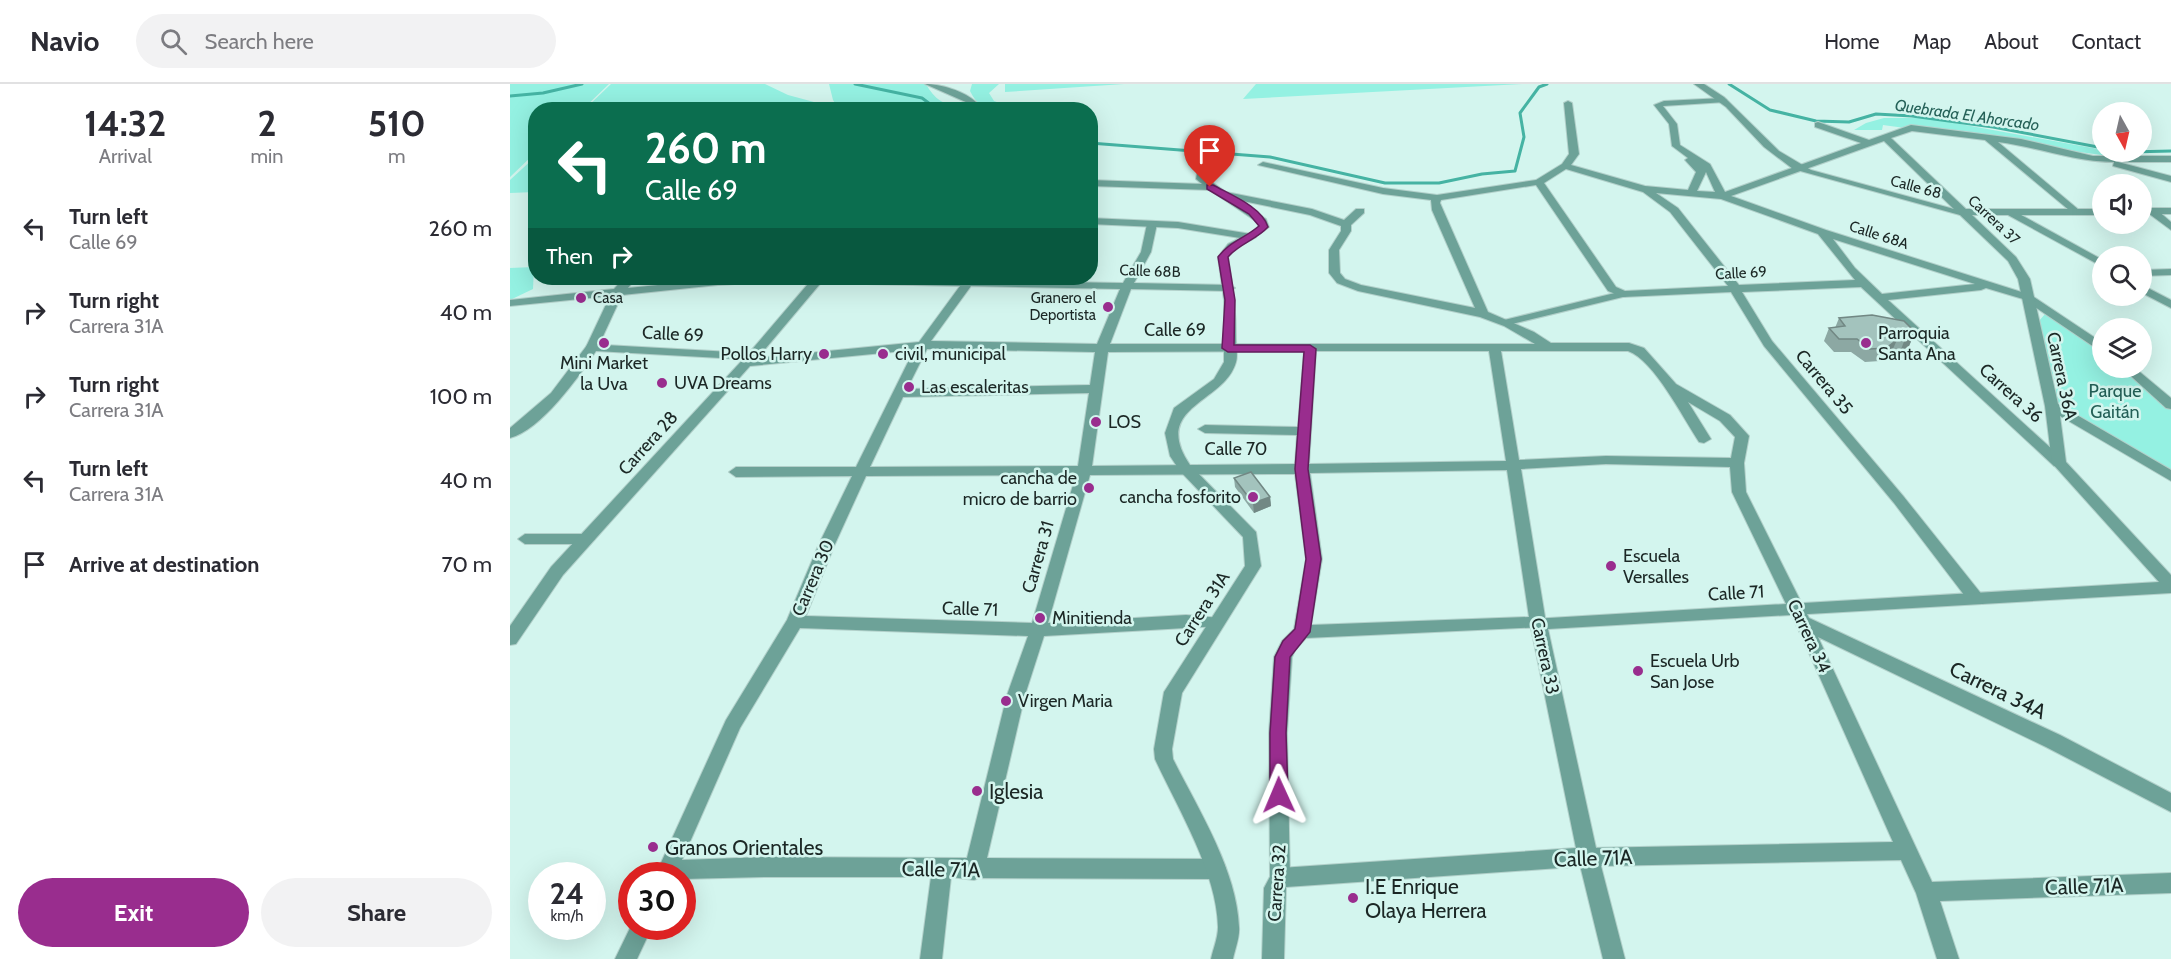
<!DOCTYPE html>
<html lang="en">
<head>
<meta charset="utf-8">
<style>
	:root { --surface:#fff; --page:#f2f2f3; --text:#2b2b33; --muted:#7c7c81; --line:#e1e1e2; --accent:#992d8e }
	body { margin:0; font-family:Cabin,sans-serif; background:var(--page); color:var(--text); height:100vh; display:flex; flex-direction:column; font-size:22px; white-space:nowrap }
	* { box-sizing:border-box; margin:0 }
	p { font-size:20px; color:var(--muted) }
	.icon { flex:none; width:33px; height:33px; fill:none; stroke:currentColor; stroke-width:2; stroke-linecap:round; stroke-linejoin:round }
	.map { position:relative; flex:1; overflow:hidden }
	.side { display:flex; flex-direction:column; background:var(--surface); width:510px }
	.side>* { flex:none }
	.hud { position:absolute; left:18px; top:18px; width:570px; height:183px; border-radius:24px; box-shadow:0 6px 24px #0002; background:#0b6e4f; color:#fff; overflow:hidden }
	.needle { width:39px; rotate:172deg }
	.controls { position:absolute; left:1582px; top:18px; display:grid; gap:12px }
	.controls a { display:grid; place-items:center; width:60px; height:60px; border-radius:50%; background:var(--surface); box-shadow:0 6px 24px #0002; font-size:30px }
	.speed { position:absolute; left:18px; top:778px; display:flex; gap:12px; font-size:30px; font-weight:700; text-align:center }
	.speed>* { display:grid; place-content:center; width:78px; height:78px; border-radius:50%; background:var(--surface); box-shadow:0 6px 24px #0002; line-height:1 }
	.speed small { font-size:15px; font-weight:400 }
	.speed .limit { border:9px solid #d22; background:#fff; color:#111 }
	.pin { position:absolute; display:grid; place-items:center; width:51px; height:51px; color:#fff; margin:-62px -26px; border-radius:50% 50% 50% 0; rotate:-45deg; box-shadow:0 0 6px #0007 }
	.pin .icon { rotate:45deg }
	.me { position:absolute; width:66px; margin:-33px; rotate:359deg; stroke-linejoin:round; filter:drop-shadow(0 0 4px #0008) }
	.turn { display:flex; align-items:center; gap:21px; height:126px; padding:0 18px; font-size:27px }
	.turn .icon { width:78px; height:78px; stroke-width:2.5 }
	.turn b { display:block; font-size:42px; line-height:51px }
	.then { display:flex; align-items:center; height:57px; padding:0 18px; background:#0003; gap:12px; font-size:22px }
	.eta { display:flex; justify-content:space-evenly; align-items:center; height:102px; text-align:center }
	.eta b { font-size:36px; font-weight:700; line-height:42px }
	.action { display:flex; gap:12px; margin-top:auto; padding:12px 18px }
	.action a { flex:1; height:69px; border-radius:36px; background:var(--accent); color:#fff; font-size:24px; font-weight:700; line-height:69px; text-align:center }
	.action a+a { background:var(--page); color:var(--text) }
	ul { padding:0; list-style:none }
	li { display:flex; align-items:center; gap:18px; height:84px; padding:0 18px }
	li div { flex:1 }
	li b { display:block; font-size:22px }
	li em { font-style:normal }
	header { display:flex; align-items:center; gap:36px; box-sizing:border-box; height:84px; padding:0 30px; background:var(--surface); border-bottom:2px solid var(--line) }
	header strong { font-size:28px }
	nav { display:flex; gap:33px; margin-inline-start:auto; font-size:21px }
	.search { width:420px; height:54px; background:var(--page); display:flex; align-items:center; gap:15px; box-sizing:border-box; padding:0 21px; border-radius:33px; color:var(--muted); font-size:22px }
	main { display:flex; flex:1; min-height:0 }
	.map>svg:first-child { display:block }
	.green { fill:#94f1e2 }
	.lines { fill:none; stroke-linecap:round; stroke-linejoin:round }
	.stream { stroke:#45b3a3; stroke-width:3 }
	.pedestrian-casing { stroke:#b2d0ca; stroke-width:2 }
	.minor-casing { stroke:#b2d0ca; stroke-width:2 }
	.tertiary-casing { stroke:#b2d0ca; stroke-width:2 }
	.pedestrian { fill:#6da298; fill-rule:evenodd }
	.minor { fill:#6da298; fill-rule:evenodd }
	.tertiary { fill:#6da298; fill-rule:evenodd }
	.wall { fill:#8ca8a3 }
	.shaded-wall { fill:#728884 }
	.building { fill:#a3c3bd; stroke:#728884; stroke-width:1.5 }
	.route { fill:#992d8e; stroke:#631d5c; stroke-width:1.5 }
	.poi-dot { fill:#992d8e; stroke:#d3f5ee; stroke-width:2 }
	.labels { text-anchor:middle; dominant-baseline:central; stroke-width:5; stroke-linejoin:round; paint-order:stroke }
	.far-street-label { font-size:15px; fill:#1b2725; stroke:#d3f5ee }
	.far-poi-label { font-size:15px; fill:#1b2725; stroke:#d3f5ee; text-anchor:start }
	.far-water-label { font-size:16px; font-style:italic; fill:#266259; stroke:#d3f5ee }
	.street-label { font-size:18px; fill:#1b2725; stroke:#d3f5ee }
	.poi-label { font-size:18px; fill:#1b2725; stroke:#d3f5ee; text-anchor:start }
	.park-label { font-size:18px; fill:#235f56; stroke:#d3f5ee }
	.near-street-label { font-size:21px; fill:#1b2725; stroke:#d3f5ee }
	.near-poi-label { font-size:21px; fill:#1b2725; stroke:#d3f5ee; text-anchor:start }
</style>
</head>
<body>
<header>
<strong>Navio</strong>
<div class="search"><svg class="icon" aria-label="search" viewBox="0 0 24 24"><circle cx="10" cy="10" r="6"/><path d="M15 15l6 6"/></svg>Search here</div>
<nav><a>Home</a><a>Map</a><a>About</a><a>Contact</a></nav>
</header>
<main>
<section class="side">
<div class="eta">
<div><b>14:32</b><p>Arrival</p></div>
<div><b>2</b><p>min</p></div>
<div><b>510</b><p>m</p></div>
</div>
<ul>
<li><svg class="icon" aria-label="left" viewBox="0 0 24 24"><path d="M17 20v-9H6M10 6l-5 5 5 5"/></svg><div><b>Turn left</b><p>Calle 69</p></div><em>260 m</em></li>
<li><svg class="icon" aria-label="right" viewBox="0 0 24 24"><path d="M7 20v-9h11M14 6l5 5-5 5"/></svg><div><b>Turn right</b><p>Carrera 31A</p></div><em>40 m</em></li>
<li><svg class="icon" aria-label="right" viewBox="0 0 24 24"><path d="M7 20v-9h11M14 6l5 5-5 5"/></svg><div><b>Turn right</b><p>Carrera 31A</p></div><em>100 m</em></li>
<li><svg class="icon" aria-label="left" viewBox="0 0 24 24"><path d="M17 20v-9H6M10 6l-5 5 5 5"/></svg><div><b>Turn left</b><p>Carrera 31A</p></div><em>40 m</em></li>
<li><svg class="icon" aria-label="arrive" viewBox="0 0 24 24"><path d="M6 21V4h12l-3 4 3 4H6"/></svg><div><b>Arrive at destination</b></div><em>70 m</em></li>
</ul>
<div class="action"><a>Exit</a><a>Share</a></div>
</section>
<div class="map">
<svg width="1661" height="875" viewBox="0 0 1661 875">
	<rect width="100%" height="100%" fill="#d3f5ee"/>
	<g class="green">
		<polygon points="0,0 99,0 73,25 26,26 25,69 0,93"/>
		<polygon points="101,0 255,0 278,11 304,18 293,26 75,25"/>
		<path d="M319,0H416C425,17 437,23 455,22L456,25C442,25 427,27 413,25C381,22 361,15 328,24L323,16Z"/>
		<path d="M462,0H489L479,9L484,17L506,25C483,25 471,29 460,7Z"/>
		<polygon points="495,0 614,0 495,8"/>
		<polygon points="746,0 1012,0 733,15"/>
		<polygon points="1374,34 1417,34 1610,69 1621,75 1373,41 1372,46 1344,46 1356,39"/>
		<polygon points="25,73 25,108 0,109 0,96"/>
		<polygon points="24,183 23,205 0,216 0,184"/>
		<polygon points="1535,230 1593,265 1593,284 1617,284 1661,322 1661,390 1542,322 1547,302 1524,243"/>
	</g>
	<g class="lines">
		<g class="stream">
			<polyline points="345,0 412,14 428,26"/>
			<polyline points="1219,0 1260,26 1306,37 1339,38 1366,30 1402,32 1483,43 1593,64"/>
			<polyline points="0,12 33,9 72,0"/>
			<polyline points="580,59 760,73 875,99 929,99 972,90 1005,87 1014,53 1010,29 1029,3 1037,0"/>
			<polyline points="1619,68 1661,67"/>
		</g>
		<g class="pedestrian-casing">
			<g id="pedestrian">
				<polygon points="232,194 277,194 272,197 208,201 203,198 208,195"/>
				<polygon points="1113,207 1118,210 1117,212 998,241 993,238 994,236"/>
				<polygon points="15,450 78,450 85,455 78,460 15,460 8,455"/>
			</g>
		</g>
		<g class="minor-casing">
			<g id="minor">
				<path d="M415,0C431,0 454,7 466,18L465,26H457L458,19Z"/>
				<path d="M1213,14L1217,16L1216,18L1153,22L1167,40L1170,61L1200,80L1215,108L1351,59L1305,43V39L1308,38L1359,56L1401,41L1511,55L1583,72H1661V78H1608L1661,92V98L1603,82L1604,78C1565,78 1527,63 1488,58L1569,126L1570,128L1565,131L1475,56L1402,47L1381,54L1458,127V131H1450L1374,57L1221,112L1316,146L1521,211L1593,259V269L1513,215L1476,204L1471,206L1378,216L1554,376L1556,379L1549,383L1544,382L1351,203L1232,208L1262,257L1394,413L1473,512L1475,516L1473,520H1461L1384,419L1254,262L1221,208L1113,213L1098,207L1026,101L931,116L930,119L978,228L1024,248L1041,259H1119L1134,264L1166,300L1220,331L1239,352L1234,379L1236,408L1299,534L1550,651L1661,709V728L1536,663L1308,553L1422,798L1661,789V809L1430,817L1449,875H1427L1406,809L1391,776L1091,782L1115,875H1093L1068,773L1071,766L1078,764L1383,758L1291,551L1222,408L1220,383L1096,380L1011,385L1036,539L1034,543L796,554L785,566L782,573L777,649L780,794L777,801L770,804L763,801L760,794L759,649L764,573L772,557L784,545L796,475L785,390L580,391L538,539L676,531L711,534L713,538L711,542L534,552L515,611L477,774L706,775L713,778L716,785L713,792L706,795L469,794L464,796L441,793L432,875H410L421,793H257L172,795V792H145L216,636L277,536L309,460L342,392L226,393L219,388L226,383H346L404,266L240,282L53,491L6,560L0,561V542L41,483L238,270H246L247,274L409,258L450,202L308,199L304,198V194L613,199L631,168L637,140L642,137L647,140L641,168L624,199L719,201L725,204L719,207L621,205L600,260H1025L994,242L970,233L848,207L827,199L819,189V166L831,147V142L800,131L728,116L756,135L759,143L741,156L736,153L749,142L747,138L700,106L580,102V96L692,100L686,95L690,73L698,71L696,94L716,108L802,125L834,136L846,125H854V129L841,141V147L829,166L830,189L835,195L851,201L965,224L922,126L921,116L873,110L748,81L753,78L873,104L927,111L1026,96L1052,80L1059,70L1054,19L1058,17L1062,19L1069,70L1061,81L1135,102L1178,106L1186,88L1175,76L1178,74L1162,62L1159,40L1144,21L1154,17ZM1056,85L1133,108L1160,128L1218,202L1115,207L1106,203L1034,99ZM1196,88L1205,108L1187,107ZM1146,109L1211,115L1308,150L1345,196L1229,201L1168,124ZM1323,155L1465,200L1372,210L1345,184ZM461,202L610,205L587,260L421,257ZM417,265L584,268H585L580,301L397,305ZM794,267L788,343L695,341L688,345L695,349L787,351L785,380L582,382L598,268ZM806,267H979L996,377L799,380ZM991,267H1118C1144,276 1173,334 1189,358L1194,359L1201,355L1178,318L1210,337L1225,353L1221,374L1096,372L1009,376ZM579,309L568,382L360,383L393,313ZM997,386L1019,533L801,541L812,475L800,389ZM566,391L522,539L296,532L325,460L356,392ZM290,544L518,552L497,611L457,774L257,773L172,776L230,644Z"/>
				<polygon points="1638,125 1646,125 1661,138 1661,146 1638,129"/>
				<polygon points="1502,126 1593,176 1593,183 1498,131 1498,127"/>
				<polygon points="1661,185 1661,191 1632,192 1632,186"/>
				<polygon points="114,194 126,194 118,204 208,195 214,198 208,201 112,211 88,263 82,267 76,263 100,212 0,222 0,216 104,205"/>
				<polygon points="1632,201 1661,216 1661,224 1632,209"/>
				<polygon points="1612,284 1625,284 1661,314 1661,325 1656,324"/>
				<polygon points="122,840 122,843 142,843 127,875 105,875"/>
			</g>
		</g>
		<g class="tertiary-casing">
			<g id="tertiary">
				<polygon points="1184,0 1194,0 1214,13 1269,67 1301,86 1444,125 1593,125 1593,131 1462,131 1506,173 1520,195 1548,320 1661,386 1661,397 1550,332 1556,378 1661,491 1661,509 1038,545 1088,773 1085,780 1078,782 776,803 774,875 752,875 754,804 763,787 770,784 1066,764 1020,539 1022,535 1649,498 1542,379 1535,322 1508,195 1498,177 1450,131 1283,85 1254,63 1216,23"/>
				<rect x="1632" y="124" width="29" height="6"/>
				<path d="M580,134L668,138L741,150L746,153L726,164L718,173C723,201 726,227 726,255C726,262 728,272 726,278C715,319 640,322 680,381L746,448L751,482L672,609L662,665L663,675C688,725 727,786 729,843C730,853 725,865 723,875H701C703,865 708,854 708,843C707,788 668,725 645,675L644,665L654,608L735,482L733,453L670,387L660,372L655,349L664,324L704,295L714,278V216L708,173L718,160L730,154L668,144L580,140Z"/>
				<path d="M303,194H315L246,276L86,267C69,293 31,346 0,354V344L41,309L78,260L239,269Z"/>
			</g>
		</g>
		<use href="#pedestrian" class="pedestrian"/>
		<use href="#minor" class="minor"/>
		<use href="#tertiary" class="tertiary"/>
	</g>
	<g class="wall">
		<polygon points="1329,234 1405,248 1399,262 1390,268 1381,269 1370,277 1355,278 1341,268 1324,268 1314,257 1319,244 1325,244"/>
		<polygon points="724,394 760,413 761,422 744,429 725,403"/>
	</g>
	<g class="shaded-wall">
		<polygon points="1405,248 1399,262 1390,268 1395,255"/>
		<polygon points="1387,256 1381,269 1370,277 1376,264"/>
		<polygon points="760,413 761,422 744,429 743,419"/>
	</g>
	<g class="building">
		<polygon points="1362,231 1394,237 1405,248 1395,255 1387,256 1376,264 1360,265 1347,255 1329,255 1319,244 1335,242 1329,234"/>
		<polygon points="741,388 760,413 743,419 724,394"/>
	</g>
	<path class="route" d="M697,101H703C721,111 752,123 758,143C746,156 729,160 718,173L725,216L724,261H800L806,265L798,385L811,475L800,548L780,573L776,649L778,711L775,717L769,719L763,717L760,711V649L765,573L773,557L785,545L796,475L785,385L794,268H718L712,264L715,216L708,173C719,158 735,154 749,142L739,130L697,105Z"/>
	<g class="poi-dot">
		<circle cx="71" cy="214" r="6"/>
		<circle cx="598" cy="223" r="6"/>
		<circle cx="94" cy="259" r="6"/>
		<circle cx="1356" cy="259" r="6"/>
		<circle cx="314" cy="270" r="6"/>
		<circle cx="373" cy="270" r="6"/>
		<circle cx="152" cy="299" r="6"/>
		<circle cx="399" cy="303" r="6"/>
		<circle cx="586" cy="338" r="6"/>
		<circle cx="579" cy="404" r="6"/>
		<circle cx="743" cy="413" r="6"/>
		<circle cx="1101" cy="482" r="6"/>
		<circle cx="530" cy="534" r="6"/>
		<circle cx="1128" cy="587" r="6"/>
		<circle cx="496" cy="617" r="6"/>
		<circle cx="467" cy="707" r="6"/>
		<circle cx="143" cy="763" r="6"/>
		<circle cx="843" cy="814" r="6"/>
	</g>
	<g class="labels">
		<g class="far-street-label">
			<text transform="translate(1406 103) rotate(15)">Calle 68</text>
			<text transform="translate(1484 136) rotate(43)">Carrera 37</text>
			<text transform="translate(1369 151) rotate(18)">Calle 68A</text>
			<text transform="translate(640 187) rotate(2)">Calle 68B</text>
			<text transform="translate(1231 189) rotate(-3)">Calle 69</text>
		</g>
		<g class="far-poi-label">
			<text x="83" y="214">Casa</text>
			<text x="586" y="214" text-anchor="end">Granero el<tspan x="586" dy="17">Deportista</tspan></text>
		</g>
		<g class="far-water-label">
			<text transform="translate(1457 31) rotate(8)">Quebrada El Ahorcado</text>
		</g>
		<g class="street-label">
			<text x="665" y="246">Calle 69</text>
			<text transform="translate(163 250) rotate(3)">Calle 69</text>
			<text transform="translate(1552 292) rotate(78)">Carrera 36A</text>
			<text transform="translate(1314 298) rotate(50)">Carrera 35</text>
			<text transform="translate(1501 309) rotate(42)">Carrera 36</text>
			<text transform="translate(138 359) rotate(-48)">Carrera 28</text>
			<text x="726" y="365">Calle 70</text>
			<text transform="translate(528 473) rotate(-74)">Carrera 31</text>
			<text transform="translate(303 494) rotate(-67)">Carrera 30</text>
			<text transform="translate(1226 509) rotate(-3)">Calle 71</text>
			<text transform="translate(460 525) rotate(2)">Calle 71</text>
			<text transform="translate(692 525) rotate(-57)">Carrera 31A</text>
			<text transform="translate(1299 552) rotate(65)">Carrera 34</text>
			<text transform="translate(1035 572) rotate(78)">Carrera 33</text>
			<text transform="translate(767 799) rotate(-86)">Carrera 32</text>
		</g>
		<g class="poi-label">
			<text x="1368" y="249">Parroquia<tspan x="1368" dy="21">Santa Ana</tspan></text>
			<text x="302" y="270" text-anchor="end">Pollos Harry</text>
			<text x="385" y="270">civil, municipal</text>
			<text x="94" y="279" text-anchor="middle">Mini Market<tspan x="94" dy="21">la Uva</tspan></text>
			<text x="164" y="299">UVA Dreams</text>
			<text x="411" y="303">Las escaleritas</text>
			<text x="598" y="338">LOS</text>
			<text x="567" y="394" text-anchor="end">cancha de<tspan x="567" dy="21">micro de barrio</tspan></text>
			<text x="731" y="413" text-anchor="end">cancha fosforito</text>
			<text x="1113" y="472">Escuela<tspan x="1113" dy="21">Versalles</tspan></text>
			<text x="542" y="534">Minitienda</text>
			<text x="1140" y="577">Escuela Urb<tspan x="1140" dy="21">San Jose</tspan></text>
			<text x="508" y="617">Virgen Maria</text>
		</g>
		<g class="park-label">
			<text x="1605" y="307">Parque<tspan x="1605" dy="21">Gaitán</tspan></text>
		</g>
		<g class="near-street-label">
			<text transform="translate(1488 606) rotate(26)">Carrera 34A</text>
			<text transform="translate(1083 774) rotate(-2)">Calle 71A</text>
			<text transform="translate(431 785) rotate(1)">Calle 71A</text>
			<text transform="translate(1574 802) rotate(-2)">Calle 71A</text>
		</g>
		<g class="near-poi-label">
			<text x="479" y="707">Iglesia</text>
			<text x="155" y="763">Granos Orientales</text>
			<text x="855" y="802">I.E Enrique<tspan x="855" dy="24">Olaya Herrera</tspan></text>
		</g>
	</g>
</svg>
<div class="controls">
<a><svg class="needle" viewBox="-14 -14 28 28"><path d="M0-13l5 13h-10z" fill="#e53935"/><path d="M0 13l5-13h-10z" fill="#7c7c81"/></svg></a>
<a><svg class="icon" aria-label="sound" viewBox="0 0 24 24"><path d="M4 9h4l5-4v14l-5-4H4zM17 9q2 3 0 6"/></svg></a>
<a><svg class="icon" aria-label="search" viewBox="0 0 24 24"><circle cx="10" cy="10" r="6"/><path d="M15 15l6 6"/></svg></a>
<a><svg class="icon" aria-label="layers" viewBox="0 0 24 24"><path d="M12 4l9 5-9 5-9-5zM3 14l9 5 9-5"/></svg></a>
</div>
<div class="speed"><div>24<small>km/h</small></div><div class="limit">30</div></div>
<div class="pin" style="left:700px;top:103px;background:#d93025"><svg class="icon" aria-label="arrive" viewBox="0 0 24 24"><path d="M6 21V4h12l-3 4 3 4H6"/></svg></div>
<svg class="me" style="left:769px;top:711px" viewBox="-20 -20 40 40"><path d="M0-17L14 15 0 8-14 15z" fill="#992d8e" stroke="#fff" stroke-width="4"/></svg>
<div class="hud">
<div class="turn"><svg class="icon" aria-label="left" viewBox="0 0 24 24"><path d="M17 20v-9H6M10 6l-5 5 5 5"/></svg><div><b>260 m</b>Calle 69</div></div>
<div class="then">Then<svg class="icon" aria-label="right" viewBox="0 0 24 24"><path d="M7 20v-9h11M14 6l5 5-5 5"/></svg></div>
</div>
</div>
</main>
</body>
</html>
